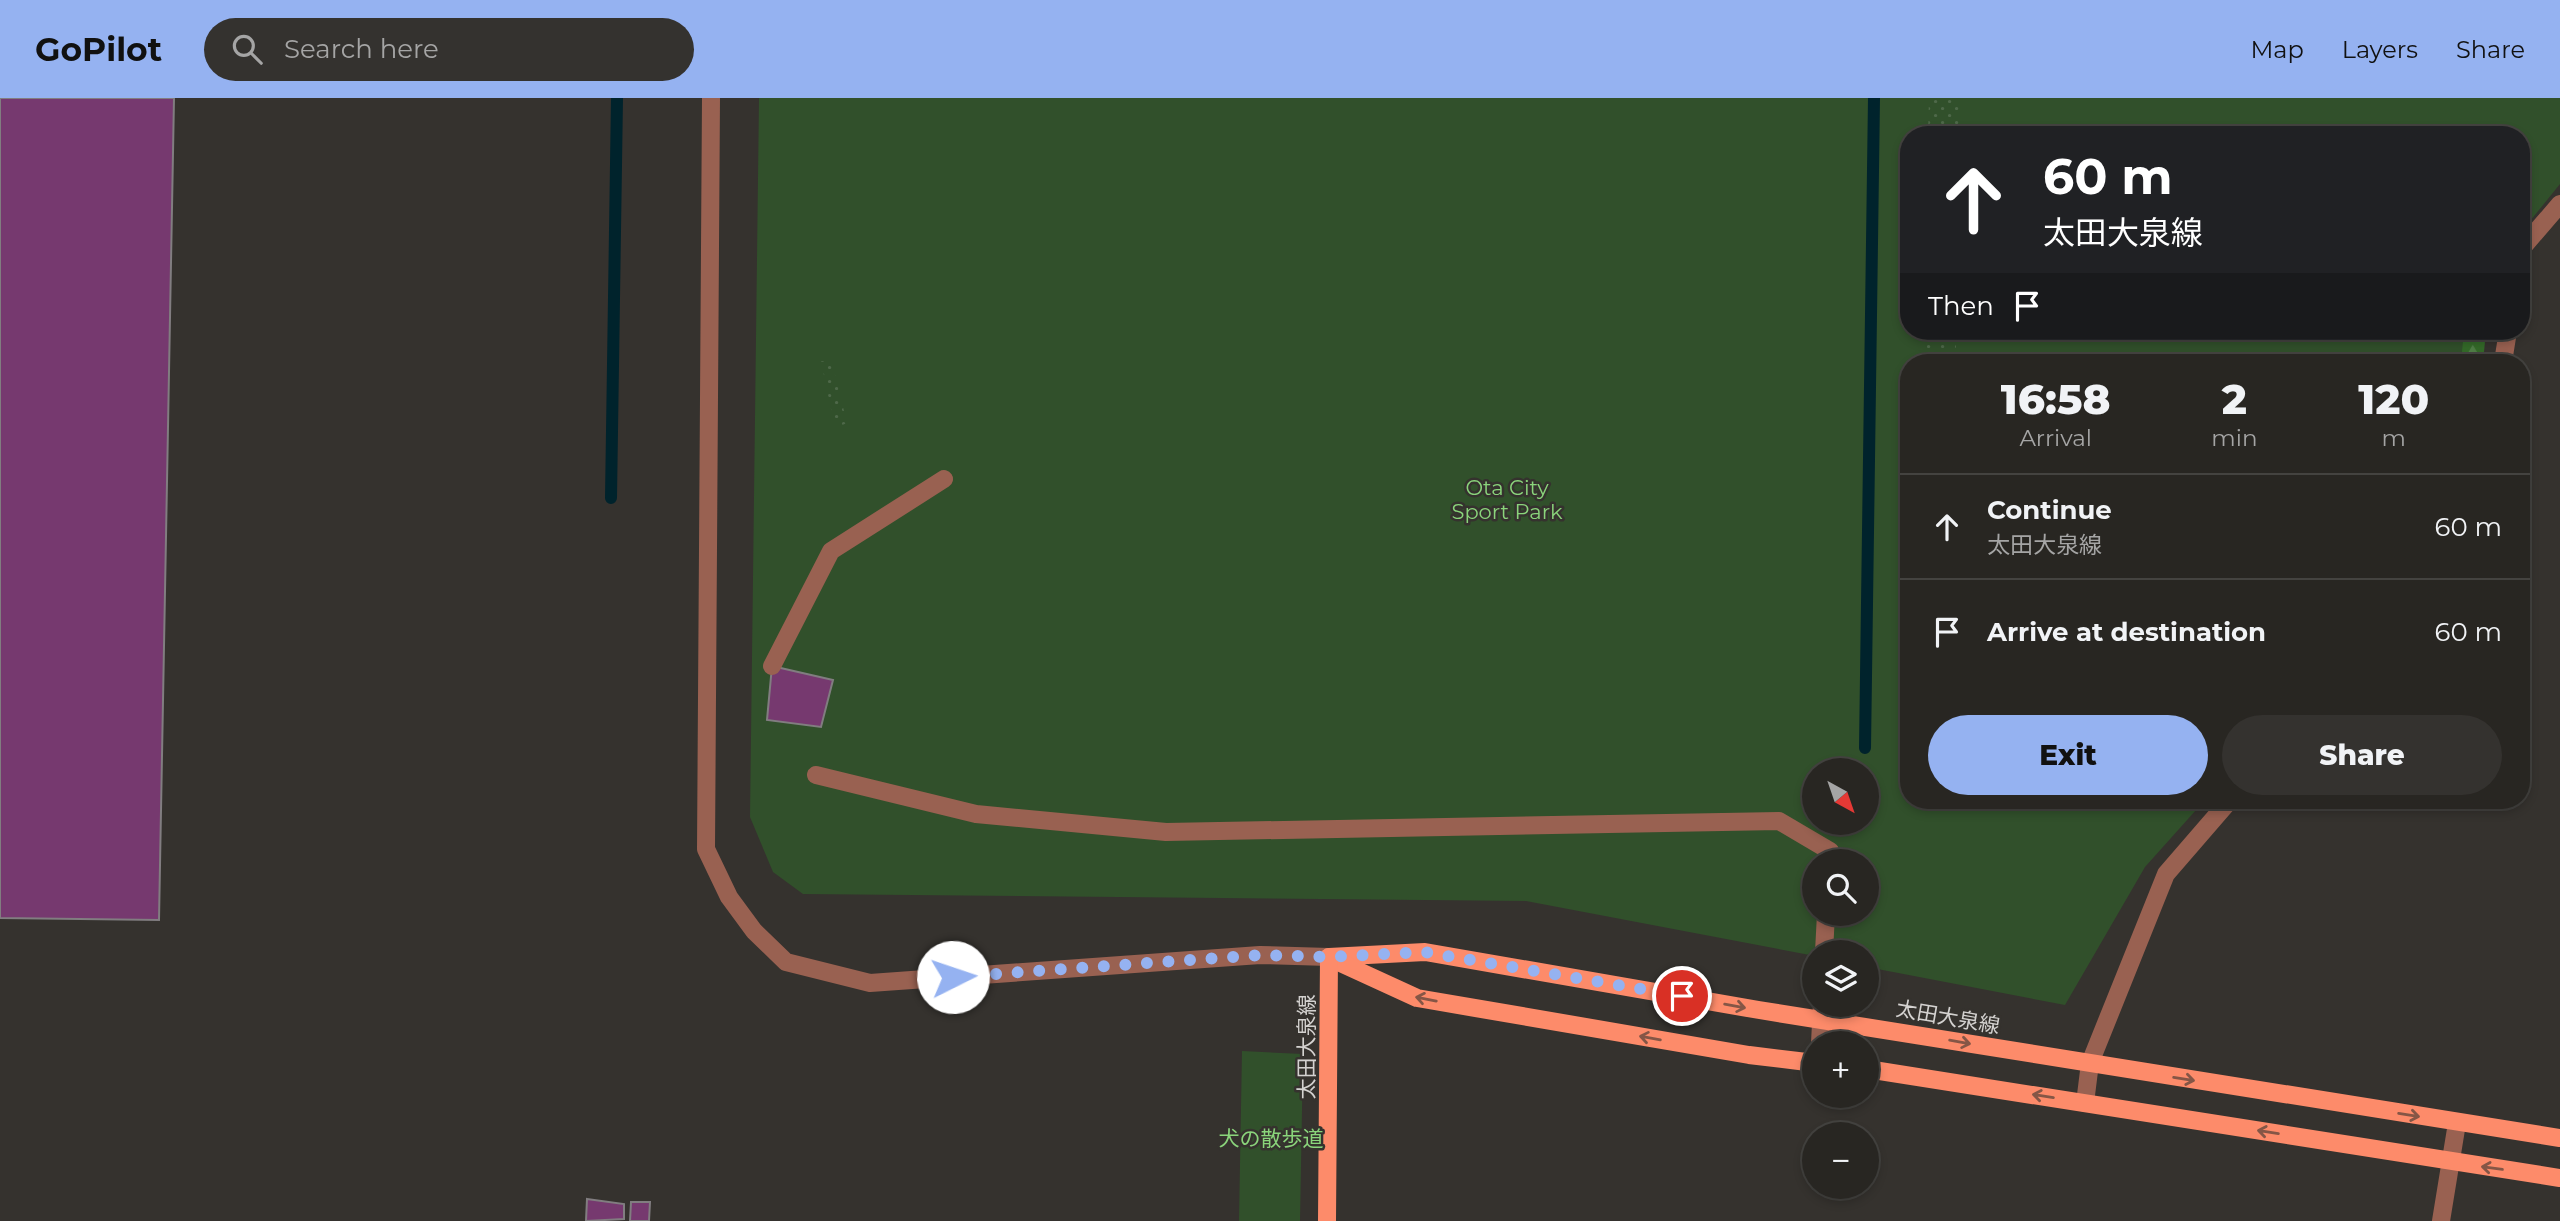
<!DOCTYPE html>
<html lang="en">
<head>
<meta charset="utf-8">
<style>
	:root { --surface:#282622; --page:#34322f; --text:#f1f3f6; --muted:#a5a5a5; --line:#444340; --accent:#95b2f1 }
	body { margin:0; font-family:Montserrat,"Noto Sans JP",sans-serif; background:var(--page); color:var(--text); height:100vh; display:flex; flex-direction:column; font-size:26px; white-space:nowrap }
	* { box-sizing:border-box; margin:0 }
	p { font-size:23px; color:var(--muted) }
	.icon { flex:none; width:38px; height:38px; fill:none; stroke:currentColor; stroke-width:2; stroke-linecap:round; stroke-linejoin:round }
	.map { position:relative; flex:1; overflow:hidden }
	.side { position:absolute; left:1900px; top:256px; width:630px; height:455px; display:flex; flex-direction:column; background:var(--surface); border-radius:28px; box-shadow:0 4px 10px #0003,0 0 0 2px var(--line) }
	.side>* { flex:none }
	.guide { position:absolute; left:1900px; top:28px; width:630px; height:214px; border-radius:28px; box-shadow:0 4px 10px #0003,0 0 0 2px var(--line); background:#202124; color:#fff; overflow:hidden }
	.needle { width:46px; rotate:140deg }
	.controls { position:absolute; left:1802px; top:660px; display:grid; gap:14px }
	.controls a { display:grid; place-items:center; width:77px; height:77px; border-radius:50%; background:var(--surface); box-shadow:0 4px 10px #0003,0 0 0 2px var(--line); font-size:35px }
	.pin { position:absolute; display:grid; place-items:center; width:60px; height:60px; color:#fff; margin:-30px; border:4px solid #fff; border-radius:50%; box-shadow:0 2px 7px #0007 }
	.me { position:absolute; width:77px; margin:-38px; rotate:86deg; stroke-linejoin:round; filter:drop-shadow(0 0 5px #0008) }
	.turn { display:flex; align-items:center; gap:24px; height:147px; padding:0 28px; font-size:32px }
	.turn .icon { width:91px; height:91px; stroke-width:2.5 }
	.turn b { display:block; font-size:49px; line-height:60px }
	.then { display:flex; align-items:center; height:66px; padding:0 28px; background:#0003; gap:14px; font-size:26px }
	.eta { display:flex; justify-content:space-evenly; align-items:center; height:119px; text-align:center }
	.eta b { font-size:42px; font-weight:800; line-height:49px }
	.primary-button { display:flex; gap:14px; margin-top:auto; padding:14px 28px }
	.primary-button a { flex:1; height:80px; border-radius:42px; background:var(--accent); color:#111; font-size:28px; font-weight:800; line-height:80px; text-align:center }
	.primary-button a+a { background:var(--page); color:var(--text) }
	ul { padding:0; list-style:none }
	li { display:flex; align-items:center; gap:21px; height:105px; padding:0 28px; border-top:2px solid var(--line) }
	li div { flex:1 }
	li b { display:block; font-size:26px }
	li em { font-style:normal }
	header { display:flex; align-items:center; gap:42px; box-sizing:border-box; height:98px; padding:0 35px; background:var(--accent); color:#111 }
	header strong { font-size:33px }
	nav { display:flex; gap:38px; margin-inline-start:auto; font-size:24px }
	.search { width:490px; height:63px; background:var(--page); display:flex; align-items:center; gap:18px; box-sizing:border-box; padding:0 24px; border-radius:38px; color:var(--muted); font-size:26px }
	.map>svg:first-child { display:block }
	.forest { fill:url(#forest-firs) }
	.park { fill:#31502b; fill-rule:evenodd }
	.garden { fill:url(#garden-dots) }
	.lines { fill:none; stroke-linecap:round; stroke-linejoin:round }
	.stream { stroke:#00232c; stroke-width:12 }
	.building { fill:#76396f; stroke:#817d80; stroke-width:2 }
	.minor { stroke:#996151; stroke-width:18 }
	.major { stroke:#fd8b6a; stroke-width:18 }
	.oneway { stroke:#855646 }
	.route { stroke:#95b2f1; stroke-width:12; stroke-dasharray:0 21.6 }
	.labels { text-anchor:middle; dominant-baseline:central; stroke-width:5; stroke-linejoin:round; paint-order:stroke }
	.park-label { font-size:21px; fill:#8ad47b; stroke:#35322e }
	.street-label { font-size:21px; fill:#d4d2d0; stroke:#35322e }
</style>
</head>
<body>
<header>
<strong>GoPilot</strong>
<div class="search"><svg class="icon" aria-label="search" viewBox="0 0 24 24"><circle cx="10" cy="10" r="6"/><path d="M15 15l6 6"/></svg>Search here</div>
<nav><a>Map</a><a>Layers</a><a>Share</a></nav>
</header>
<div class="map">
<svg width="2560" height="1123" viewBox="0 0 2560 1123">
	<defs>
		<pattern id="forest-firs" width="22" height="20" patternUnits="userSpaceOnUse" patternTransform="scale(1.75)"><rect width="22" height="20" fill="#346a29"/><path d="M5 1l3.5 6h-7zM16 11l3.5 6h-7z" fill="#507e47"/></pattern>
		<pattern id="garden-dots" width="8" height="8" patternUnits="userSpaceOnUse" patternTransform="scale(1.75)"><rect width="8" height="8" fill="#31502b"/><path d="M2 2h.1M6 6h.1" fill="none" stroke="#4e6849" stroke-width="1.8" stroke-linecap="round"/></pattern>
	</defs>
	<rect width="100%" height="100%" fill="#35322e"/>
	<polygon class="forest" points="2341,233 2486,233 2483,264 2340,264"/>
	<g class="park">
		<path d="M759,0H2560V86L2522,133V37H1909V233H2464L2461,264H1909V702H2205L2145,769L2065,907L1867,869V854H1815V858L1526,803L803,796L773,774L750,719ZM1815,672H1867V724H1815ZM1815,763H1867V816H1815Z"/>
		<polygon points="1242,953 1303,956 1300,1123 1239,1123"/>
	</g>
	<g class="garden">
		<polygon points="1929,0 1960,0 1960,37 1928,37"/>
		<polygon points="1924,233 1956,233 1956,264 1923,264"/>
		<polygon points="821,263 832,265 847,325 835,330"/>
	</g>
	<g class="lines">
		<g class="stream">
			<polyline points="611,400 617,0"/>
			<polyline points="1865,650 1874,0"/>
		</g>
	</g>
	<g class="building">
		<polygon points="0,0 174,0 159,822 0,820"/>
		<polygon points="772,568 833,582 821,629 767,622"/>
		<polygon points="587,1101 624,1106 624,1121 586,1123"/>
		<polygon points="631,1104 650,1104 649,1123 630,1123"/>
	</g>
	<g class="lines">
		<g class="minor">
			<polyline points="711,0 706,751 729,799 754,833 786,864 870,885 1260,857 1329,859"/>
			<polyline points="2522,150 2560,106"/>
			<polyline points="2503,264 2508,233"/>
			<polyline points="772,568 831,453 944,381"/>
			<polyline points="816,677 976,716 1166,734 1779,723 1830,753 1829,763"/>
			<polyline points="1824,854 1826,816"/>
			<polyline points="1820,945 1822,906"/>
			<polyline points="2085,1005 2090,965 2166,776 2230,702"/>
			<polyline points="2441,1123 2457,1025"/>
		</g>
		<g class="major">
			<polyline points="1329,859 1425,854 1759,912 2560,1040"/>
			<polyline points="1332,861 1417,900 1749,957 1815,965"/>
			<polyline points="1867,971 2560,1080"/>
			<polyline points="1327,1123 1329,859"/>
		</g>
	</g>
	<defs><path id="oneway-shaft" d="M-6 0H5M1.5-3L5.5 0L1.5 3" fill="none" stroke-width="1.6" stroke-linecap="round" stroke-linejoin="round" transform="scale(1.75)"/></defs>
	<g class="oneway">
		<use href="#oneway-shaft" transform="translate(1426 901) rotate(-169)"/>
		<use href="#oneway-shaft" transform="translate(1735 908) rotate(10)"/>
		<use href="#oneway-shaft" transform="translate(1650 940) rotate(-170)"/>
		<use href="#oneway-shaft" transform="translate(1960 944) rotate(10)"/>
		<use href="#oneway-shaft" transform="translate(2184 981) rotate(9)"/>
		<use href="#oneway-shaft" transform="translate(2043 998) rotate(-171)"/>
		<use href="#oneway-shaft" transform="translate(2409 1017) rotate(9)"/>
		<use href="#oneway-shaft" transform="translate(2268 1034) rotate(-171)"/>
		<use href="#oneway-shaft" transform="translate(2492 1070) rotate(-172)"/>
	</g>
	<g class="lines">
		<polyline class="route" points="953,879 1260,857 1329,859 1424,854 1682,898"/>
	</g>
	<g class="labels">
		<g class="park-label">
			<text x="1507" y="389">Ota City<tspan x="1507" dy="24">Sport Park</tspan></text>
			<text x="1271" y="1040">犬の散歩道</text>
		</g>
		<g class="street-label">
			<text transform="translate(1948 919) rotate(10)">太田大泉線</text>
			<text transform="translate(1306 949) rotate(-90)">太田大泉線</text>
		</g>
	</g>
</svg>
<div class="controls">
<a><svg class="needle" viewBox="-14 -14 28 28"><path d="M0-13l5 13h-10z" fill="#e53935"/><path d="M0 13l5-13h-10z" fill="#a5a5a5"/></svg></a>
<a><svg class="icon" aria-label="search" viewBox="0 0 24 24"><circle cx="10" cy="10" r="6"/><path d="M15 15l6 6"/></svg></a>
<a><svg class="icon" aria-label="layers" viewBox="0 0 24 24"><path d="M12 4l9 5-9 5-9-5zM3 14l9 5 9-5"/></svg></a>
<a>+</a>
<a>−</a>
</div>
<div class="pin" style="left:1682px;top:898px;background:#d93025"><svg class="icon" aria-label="arrive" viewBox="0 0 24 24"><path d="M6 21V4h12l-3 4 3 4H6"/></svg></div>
<svg class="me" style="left:953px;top:879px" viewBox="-20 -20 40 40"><circle r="19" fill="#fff"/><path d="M0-13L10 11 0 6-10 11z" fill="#95b2f1"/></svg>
<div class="guide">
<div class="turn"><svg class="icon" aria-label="ahead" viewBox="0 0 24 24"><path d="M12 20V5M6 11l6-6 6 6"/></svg><div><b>60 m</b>太田大泉線</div></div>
<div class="then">Then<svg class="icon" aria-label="arrive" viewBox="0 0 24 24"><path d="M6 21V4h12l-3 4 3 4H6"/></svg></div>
</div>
<section class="side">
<div class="eta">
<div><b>16:58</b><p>Arrival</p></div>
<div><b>2</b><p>min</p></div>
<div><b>120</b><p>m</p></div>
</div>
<ul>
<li><svg class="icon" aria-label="ahead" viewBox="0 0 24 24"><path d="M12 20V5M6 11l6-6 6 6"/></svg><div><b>Continue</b><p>太田大泉線</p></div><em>60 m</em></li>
<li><svg class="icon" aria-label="arrive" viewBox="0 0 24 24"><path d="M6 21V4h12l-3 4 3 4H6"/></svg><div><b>Arrive at destination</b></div><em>60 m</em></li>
</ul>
<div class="primary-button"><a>Exit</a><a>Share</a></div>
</section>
</div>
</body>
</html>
